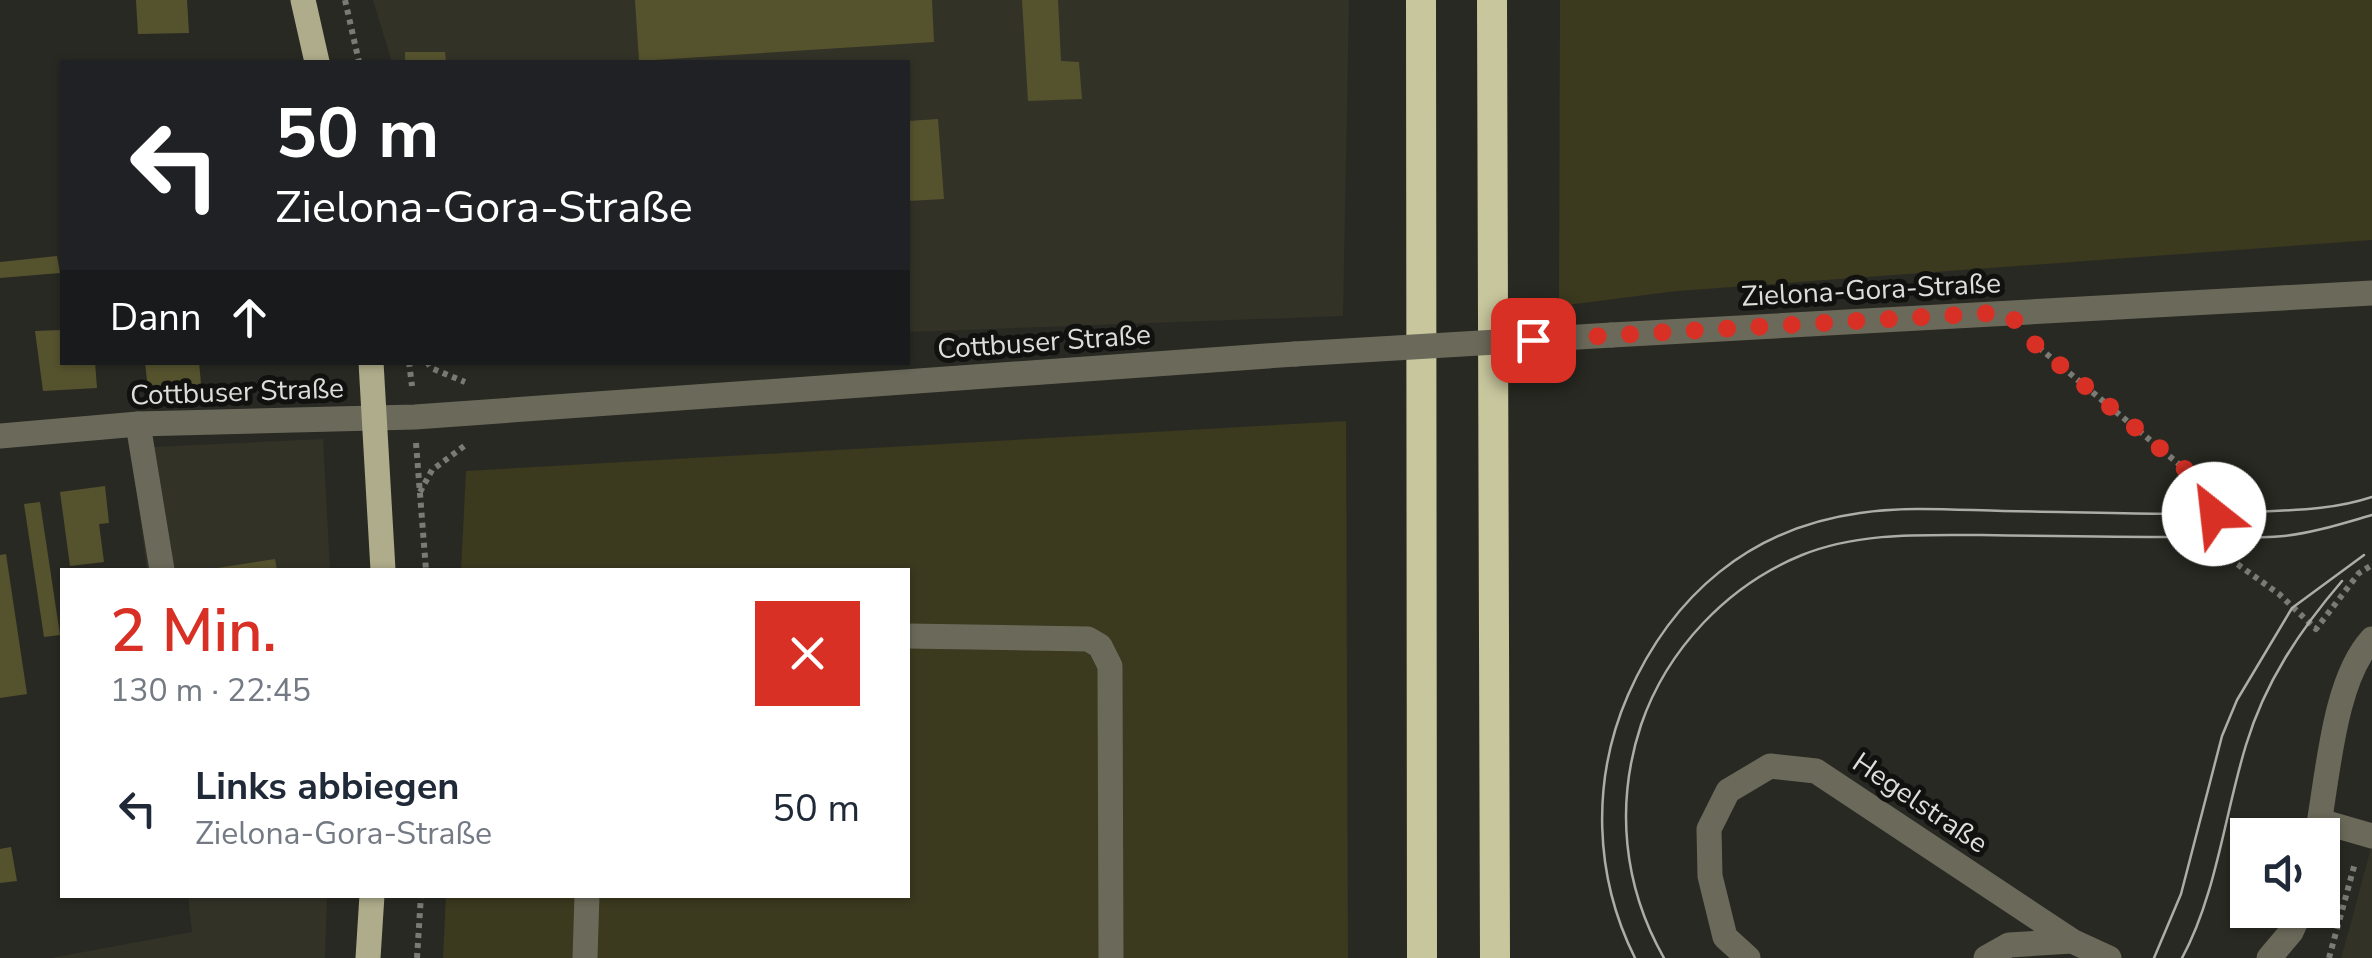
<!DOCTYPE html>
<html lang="de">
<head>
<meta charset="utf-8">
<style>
	:root { --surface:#fff; --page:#f2f2f3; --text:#1f2937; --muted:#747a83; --accent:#d93025 }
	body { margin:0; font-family:"Nunito Sans",sans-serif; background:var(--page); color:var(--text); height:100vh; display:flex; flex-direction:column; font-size:38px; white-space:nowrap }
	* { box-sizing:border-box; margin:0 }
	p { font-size:32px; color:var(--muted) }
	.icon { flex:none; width:55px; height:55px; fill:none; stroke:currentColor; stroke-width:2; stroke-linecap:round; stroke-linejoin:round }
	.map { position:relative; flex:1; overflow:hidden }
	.drawer { position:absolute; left:60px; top:568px; width:850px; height:330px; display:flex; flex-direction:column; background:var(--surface); border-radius:0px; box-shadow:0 2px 8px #0004 }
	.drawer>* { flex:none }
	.banner { position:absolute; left:60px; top:60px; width:850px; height:305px; border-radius:0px; box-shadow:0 2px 8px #0004; background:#202124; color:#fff; overflow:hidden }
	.fabs { position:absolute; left:2230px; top:818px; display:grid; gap:20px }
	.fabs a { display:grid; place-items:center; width:110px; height:110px; border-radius:0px; background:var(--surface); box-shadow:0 2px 8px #0004; font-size:50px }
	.pin { position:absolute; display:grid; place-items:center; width:85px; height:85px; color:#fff; margin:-42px; border-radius:20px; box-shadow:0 5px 15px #0006 }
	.me { position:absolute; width:110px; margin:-55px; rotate:331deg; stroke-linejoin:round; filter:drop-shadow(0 0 8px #0008) }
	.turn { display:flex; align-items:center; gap:35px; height:210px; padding:0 50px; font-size:45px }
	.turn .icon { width:130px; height:130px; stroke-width:2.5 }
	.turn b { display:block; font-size:70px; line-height:85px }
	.then { display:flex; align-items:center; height:95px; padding:0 50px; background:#0003; gap:20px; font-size:38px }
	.round { display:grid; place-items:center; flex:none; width:105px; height:105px; border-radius:0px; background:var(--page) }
	.overview { display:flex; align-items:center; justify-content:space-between; height:170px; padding:0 50px }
	h1 { font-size:60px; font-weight:600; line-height:75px; color:var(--accent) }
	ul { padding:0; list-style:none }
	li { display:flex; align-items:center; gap:30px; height:140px; padding:0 50px }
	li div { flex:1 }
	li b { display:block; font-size:38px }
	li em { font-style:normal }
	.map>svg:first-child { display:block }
	.built { fill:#333227 }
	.green { fill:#3b391e }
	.building { fill:#55532e }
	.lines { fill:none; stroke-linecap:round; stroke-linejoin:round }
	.path { stroke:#7b7b76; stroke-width:6; stroke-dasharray:5 5; stroke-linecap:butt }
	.minor { stroke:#6b6a5a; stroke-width:25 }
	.major { stroke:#aeac8a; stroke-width:25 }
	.highway { stroke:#c8c69d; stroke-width:30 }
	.tram { stroke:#acaca8; stroke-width:2.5 }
	.minor-bridge { stroke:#6b6a5a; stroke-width:25 }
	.route { stroke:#d93025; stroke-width:18; stroke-dasharray:0 32.4 }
	.labels { text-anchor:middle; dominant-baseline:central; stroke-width:10; stroke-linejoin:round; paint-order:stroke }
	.street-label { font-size:28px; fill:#ddddd9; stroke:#11110f }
</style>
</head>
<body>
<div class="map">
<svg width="2372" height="958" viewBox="0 0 2372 958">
	<rect width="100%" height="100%" fill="#292923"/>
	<g class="built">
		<polygon points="373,0 1349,0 1343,316 908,332 908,62 392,62"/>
		<polygon points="323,439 330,570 147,570 131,448"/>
		<polygon points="2372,844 2372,958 2341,958 2351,923"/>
		<polygon points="188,895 327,895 325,958 51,958 192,932"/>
	</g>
	<g class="green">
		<polygon points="1560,0 2372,0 2372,240 1677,291 1559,306"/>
		<polygon points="1346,421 1348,958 443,958 446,895 908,895 908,570 461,570 466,471"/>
	</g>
	<g class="building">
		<polygon points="136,0 187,0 189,33 138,34"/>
		<polygon points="635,0 932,0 934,42 639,61"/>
		<polygon points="1022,0 1058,0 1061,61 1079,62 1082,99 1028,101"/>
		<polygon points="405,52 445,52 446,62 405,62"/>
		<polygon points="938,119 944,199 908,201 908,121"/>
		<polygon points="57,256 60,273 0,278 0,262"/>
		<polygon points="62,330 62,362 95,362 97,388 43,391 35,331"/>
		<polygon points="145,362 199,362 201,384 148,390"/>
		<polygon points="105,486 109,523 99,524 104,562 70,566 60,492"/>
		<polygon points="40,502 60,635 44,637 24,504"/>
		<polygon points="6,554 27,694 0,698 0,555"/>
		<polygon points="275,559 277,570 217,570 217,568"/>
		<polygon points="11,847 17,881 0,883 0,849"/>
	</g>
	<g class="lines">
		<g class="path">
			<polyline points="345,0 359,62"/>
			<polyline points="2031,341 2216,495 2214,514 2219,551 2279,594 2316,629 2359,573 2372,565"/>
			<polyline points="409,362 412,386"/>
			<polyline points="427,362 431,368 465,382"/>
			<polyline points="416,443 426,570"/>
			<polyline points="420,492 432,470 467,444"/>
			<polyline points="417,958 421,895"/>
			<polyline points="2329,958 2355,863"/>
		</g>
		<g class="minor">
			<polyline points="1612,335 2372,293"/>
			<polyline points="138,424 162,570"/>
			<polyline points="0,436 138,424 415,417 1295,354"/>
			<polyline points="908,636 1088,639 1100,646 1110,666 1111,958"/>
			<polyline points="2320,821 2372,836"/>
			<path d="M2317,835C2328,778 2333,681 2372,639"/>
			<polyline points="585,958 587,895"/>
			<polyline points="1748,958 1725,937 1710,876 1709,829 1728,791 1770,766 1816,771 2072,941 2109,958"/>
			<polyline points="1986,958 2009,945 2072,941"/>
			<polyline points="2269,958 2291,932 2301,910"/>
		</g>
		<g class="major">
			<polyline points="303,0 317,62"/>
			<polyline points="371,362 383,570"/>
			<polyline points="368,958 372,895"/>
		</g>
		<g class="highway">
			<polyline points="1421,0 1422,958"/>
			<polyline points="1492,0 1495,958"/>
		</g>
		<g class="tram">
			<path d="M1635,958C1594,876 1591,780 1628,695C1672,595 1750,528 1860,513C1907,506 1956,510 2003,511C2086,512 2170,516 2253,512C2294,510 2333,510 2372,497"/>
			<path d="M1664,958C1623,886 1615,804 1641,725C1667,649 1728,585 1802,555C1859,532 1922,535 1981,535C2047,536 2113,537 2178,537C2213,537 2249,539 2284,536C2313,533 2344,523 2372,515"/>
			<polyline points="2154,958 2181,894 2222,736 2237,700 2292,608 2364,555"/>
			<path d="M2182,958C2216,896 2225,813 2246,745C2265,682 2300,630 2342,581"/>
		</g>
		<polyline class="minor-bridge" points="1295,354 1612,335"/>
	</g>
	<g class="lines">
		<polyline class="route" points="1533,340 2008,312 2030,340 2216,495 2214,514"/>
	</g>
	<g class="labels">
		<g class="street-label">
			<text transform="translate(1871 290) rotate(-3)">Zielona-Gora-Straße</text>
			<text transform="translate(1044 342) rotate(-4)">Cottbuser Straße</text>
			<text transform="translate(237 392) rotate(-2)">Cottbuser Straße</text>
			<text transform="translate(1920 803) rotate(34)">Hegelstraße</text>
		</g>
	</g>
</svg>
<div class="fabs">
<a><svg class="icon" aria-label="sound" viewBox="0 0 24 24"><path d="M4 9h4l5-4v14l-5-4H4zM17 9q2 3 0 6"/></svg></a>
</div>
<div class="pin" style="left:1533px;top:340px;background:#d93025"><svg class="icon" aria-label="arrive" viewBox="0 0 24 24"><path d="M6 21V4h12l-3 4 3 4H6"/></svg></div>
<svg class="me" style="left:2214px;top:514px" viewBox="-20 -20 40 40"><circle r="19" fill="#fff"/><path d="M0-13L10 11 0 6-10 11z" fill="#d93025"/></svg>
<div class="banner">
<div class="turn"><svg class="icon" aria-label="left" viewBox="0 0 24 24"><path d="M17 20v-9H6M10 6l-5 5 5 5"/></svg><div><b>50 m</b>Zielona-Gora-Straße</div></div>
<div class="then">Dann<svg class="icon" aria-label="ahead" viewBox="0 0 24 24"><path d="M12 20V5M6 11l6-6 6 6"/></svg></div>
</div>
<section class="drawer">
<div class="overview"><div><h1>2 Min.</h1><p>130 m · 22:45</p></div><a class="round" style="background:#d93025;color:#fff"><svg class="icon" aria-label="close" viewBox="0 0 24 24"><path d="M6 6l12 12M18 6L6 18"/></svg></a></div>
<ul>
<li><svg class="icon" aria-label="left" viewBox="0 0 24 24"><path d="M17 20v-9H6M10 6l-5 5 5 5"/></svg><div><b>Links abbiegen</b><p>Zielona-Gora-Straße</p></div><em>50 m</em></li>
</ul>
</section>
</div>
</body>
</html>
